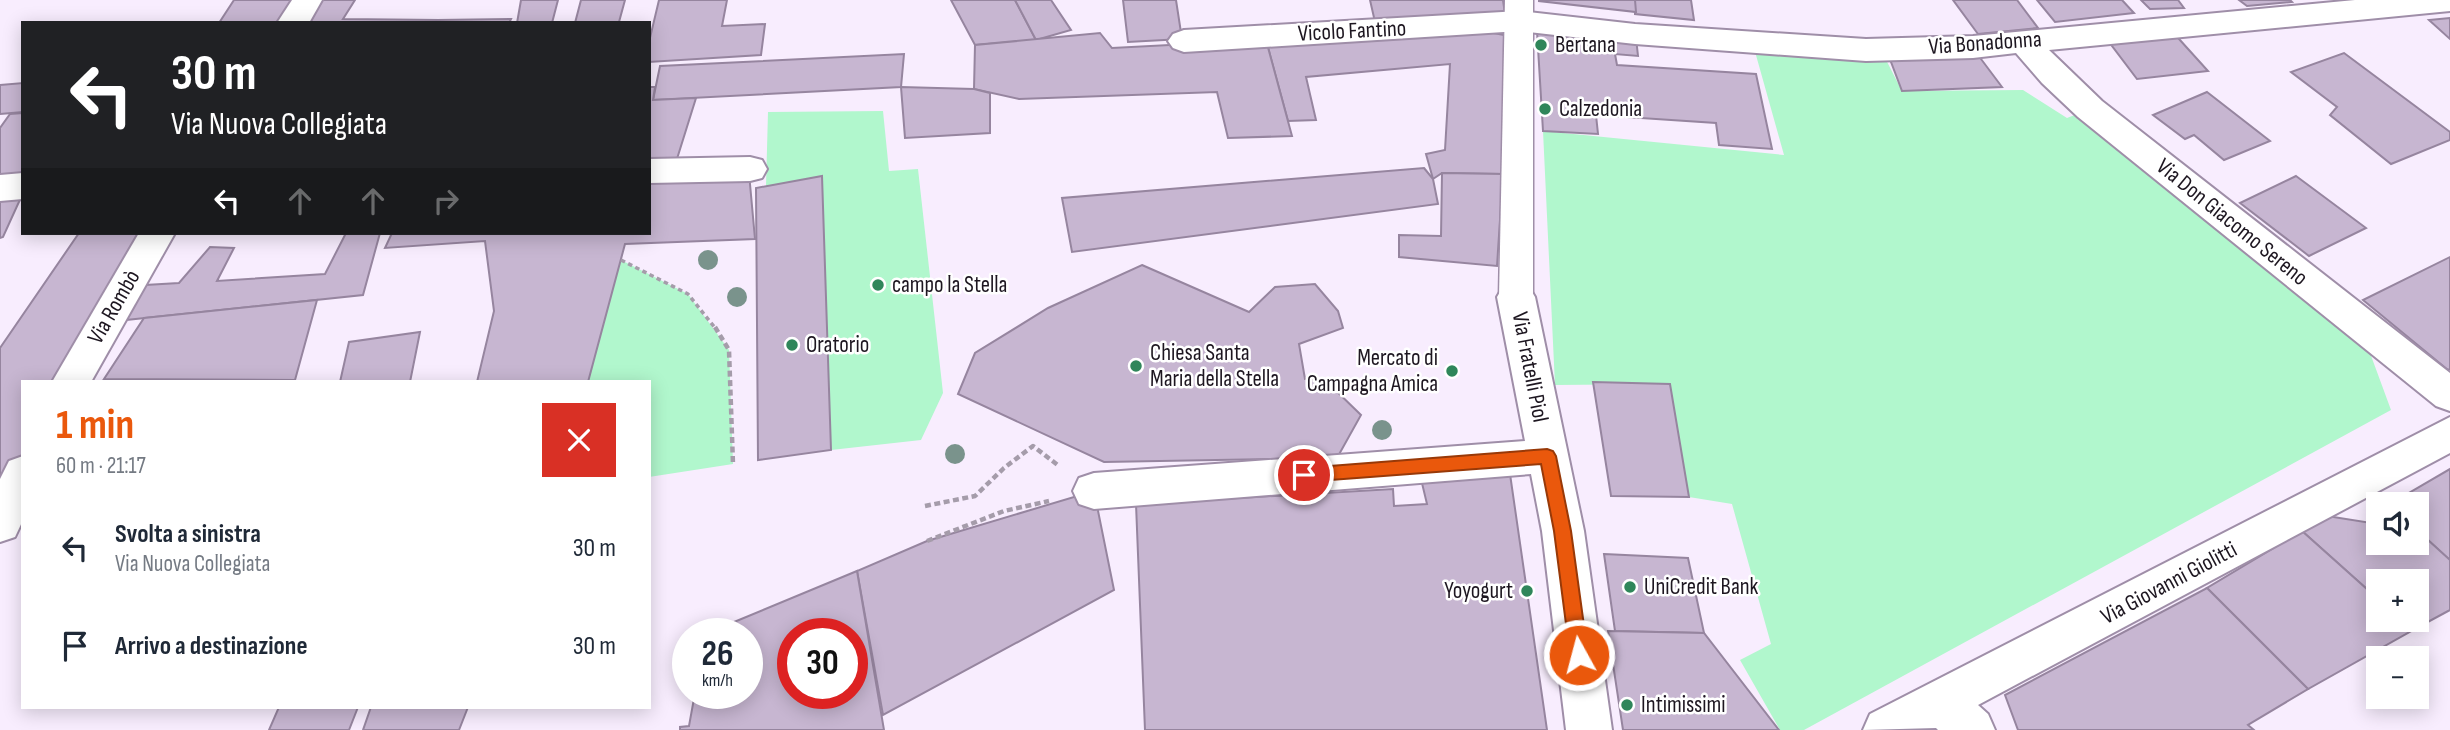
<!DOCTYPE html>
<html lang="it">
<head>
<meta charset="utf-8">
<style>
	:root { --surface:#fff; --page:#f2f2f3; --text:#1f2937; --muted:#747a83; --accent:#ea580c }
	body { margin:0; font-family:"Sofia Sans Condensed",sans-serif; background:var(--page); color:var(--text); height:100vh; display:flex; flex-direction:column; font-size:26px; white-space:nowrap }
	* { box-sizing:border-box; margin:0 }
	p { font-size:23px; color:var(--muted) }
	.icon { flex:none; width:38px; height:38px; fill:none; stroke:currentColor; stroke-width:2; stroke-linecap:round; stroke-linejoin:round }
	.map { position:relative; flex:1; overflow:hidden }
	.drawer { position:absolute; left:21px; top:380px; width:630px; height:329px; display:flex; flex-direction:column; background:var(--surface); border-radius:0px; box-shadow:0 4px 18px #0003 }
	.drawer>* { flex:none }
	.top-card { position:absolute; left:21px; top:21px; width:630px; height:214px; border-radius:0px; box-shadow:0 4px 18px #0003; background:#202124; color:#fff; overflow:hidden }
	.fabs { position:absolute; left:2366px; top:492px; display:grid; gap:14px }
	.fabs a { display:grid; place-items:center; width:63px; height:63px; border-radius:0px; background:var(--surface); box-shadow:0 4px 18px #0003; font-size:35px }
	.speed { position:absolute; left:672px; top:618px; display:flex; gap:14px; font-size:35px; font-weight:700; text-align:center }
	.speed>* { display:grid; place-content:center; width:91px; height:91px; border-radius:50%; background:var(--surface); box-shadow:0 4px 18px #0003; line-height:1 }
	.speed small { font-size:18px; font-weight:400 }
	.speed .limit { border:10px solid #d22; background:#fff; color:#111 }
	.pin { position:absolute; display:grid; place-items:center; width:60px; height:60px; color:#fff; margin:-30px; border:4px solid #fff; border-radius:50%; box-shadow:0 2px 7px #0007 }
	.me { position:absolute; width:77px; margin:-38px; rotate:353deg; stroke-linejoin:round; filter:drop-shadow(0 0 5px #0008) }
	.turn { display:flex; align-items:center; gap:24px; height:147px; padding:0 35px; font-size:32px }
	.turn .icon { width:91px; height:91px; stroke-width:2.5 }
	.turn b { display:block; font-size:49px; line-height:60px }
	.lanes { display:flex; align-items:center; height:66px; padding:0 35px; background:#0003; justify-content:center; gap:35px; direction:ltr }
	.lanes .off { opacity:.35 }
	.round { display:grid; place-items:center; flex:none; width:74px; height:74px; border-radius:0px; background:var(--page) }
	.headline { display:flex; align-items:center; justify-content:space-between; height:119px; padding:0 35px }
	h1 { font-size:42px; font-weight:700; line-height:52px; color:var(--accent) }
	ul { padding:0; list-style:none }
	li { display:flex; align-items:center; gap:21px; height:98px; padding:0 35px }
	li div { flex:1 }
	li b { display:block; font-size:26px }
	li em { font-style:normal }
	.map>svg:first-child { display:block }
	.green { fill:#b1f7cd }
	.building { fill:#c7b6d1; stroke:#96859f; stroke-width:2; fill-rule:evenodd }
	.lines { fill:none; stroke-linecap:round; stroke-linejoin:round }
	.pedestrian-casing { stroke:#9f8ea8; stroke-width:3 }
	.minor-casing { stroke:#9f8ea8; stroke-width:4 }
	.path-far1 { stroke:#a59caa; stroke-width:3.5; stroke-dasharray:4.5 3.5; stroke-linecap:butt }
	.path { stroke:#a59caa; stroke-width:4.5; stroke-dasharray:6 3.5; stroke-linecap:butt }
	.pedestrian { fill:#fff; fill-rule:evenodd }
	.minor { fill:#fff; fill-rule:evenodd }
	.tree { fill:#7a938c }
	.route { fill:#ea580c; stroke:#983908; stroke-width:2 }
	.poi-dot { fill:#2f865a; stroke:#fff; stroke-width:2.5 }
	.labels { text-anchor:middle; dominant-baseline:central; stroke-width:5; stroke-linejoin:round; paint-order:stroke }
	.street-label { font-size:23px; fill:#1d1620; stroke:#fff }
	.poi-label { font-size:23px; fill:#1d1620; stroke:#fff; text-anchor:start }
</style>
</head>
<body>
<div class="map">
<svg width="2450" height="730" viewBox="0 0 2450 730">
	<rect width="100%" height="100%" fill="#f8edfe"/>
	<g class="green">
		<polygon points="1754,48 1882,52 1902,91 2023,90 2067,118 2090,109 2359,323 2391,410 1804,730 1780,730 1740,660 1771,644 1732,504 1689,497 1670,384 1555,385 1543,131 1784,155"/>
		<polygon points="883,111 889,171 918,169 943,393 921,440 831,450 822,177 766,186 768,112"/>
		<polygon points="621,260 688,294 729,350 733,464 649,477 649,382 587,382"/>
	</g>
	<g class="building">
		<polygon points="234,0 296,0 282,23 219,23"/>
		<polygon points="315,0 355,0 343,19 438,20 437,23 301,23"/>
		<polygon points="521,0 558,0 552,23 517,23"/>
		<polygon points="581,0 625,0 619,22 575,23"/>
		<polygon points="659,0 727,0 722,26 765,24 761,55 649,62 649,42"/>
		<polygon points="951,0 1015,0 1036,40 975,45"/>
		<polygon points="1015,0 1051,0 1071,30 1036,40"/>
		<polygon points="1123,0 1176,0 1182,39 1128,42"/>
		<polygon points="1370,0 1503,0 1505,14 1375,22"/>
		<polygon points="1635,0 1691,0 1694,20 1635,14"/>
		<polygon points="1635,0 1636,12 1539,1 1539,0"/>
		<polygon points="1953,0 2017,0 2038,28 1978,34"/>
		<polygon points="2037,0 2122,0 2134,13 2055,22"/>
		<polygon points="2141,0 2178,0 2184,8 2150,9"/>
		<polygon points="2239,0 2290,0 2292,2 2247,6"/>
		<polygon points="2450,18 2450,39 2429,20"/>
		<polygon points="511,19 509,23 437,23 438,20"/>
		<polygon points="1472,29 1504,35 1503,174 1442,173 1433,179 1426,154 1445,150 1450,64 1306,77 1316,120 1288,121 1266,40"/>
		<polygon points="2170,29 2208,71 2137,79 2103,34"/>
		<polygon points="1537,31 1636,38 1638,56 1615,54 1617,65 1756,74 1772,149 1719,145 1716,123 1596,115 1598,134 1543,131"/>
		<polygon points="1100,33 1112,48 1266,40 1292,136 1228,138 1217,92 1019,99 974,89 975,45"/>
		<polygon points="1975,51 2002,87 1902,91 1888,54"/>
		<polygon points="2344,53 2450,132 2450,140 2391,164 2330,115 2337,107 2291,72"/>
		<polygon points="904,54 901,87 653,100 660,66"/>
		<polygon points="23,83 23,112 0,114 0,85"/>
		<polygon points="649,87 655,87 653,100 696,98 676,162 649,162"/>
		<polygon points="901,87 974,89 990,93 990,133 905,138"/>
		<polygon points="2207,92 2270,141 2224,160 2194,135 2185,139 2153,115"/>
		<polygon points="23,113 23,180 0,182 0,128 10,114"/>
		<polygon points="1424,168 1433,179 1438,204 1072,252 1062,198"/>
		<polygon points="749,173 755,239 625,244 588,382 477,382 494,311 485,241 385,248 392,233 649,233 649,175"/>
		<polygon points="1442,173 1503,174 1497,266 1399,257 1399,235 1441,236"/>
		<polygon points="822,176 831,450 758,460 756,188"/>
		<polygon points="2296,176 2366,228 2309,256 2240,203"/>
		<polygon points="0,190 23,193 3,237 0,238"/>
		<polygon points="79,233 148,233 62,382 23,382 23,454 0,497 0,348"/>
		<polygon points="346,233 380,233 363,295 107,322 128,286 179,283 210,247 234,248 217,281 325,274"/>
		<polygon points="2450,257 2450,369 2448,370 2363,300"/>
		<polygon points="1142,265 1249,312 1275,287 1315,284 1338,311 1343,328 1299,344 1305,379 1325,380 1361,415 1337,458 1104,462 958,394 975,353 1048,308"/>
		<polygon points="317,300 295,380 104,379 144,318"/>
		<polygon points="420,332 410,382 340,382 349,342"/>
		<polygon points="1593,382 1670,384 1689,497 1611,496"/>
		<polygon points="2450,469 2450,560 2417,530 2417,504 2390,504"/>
		<polygon points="1510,474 1547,730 1145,730 1136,504 1393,489 1394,506 1427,504 1421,479"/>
		<polygon points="1094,491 1114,590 883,715 857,571 927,541"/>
		<polygon points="2327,516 2378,524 2378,542 2417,542 2417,530 2450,560 2450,610 2413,630 2401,620 2417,620 2417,581 2378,581 2378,599 2302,531"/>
		<polygon points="2302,531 2378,599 2378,620 2401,620 2413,630 2308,689 2207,588"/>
		<polygon points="1604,554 1688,558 1704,633 1615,631"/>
		<path d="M857,571L884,730H680V727L689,726L695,693H747V634H705ZM793,634H852V693H793Z"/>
		<polygon points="2207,588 2308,689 2248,725 2254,730 2018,730 2005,695"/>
		<polygon points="1608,631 1704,633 1779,730 1623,730"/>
		<polygon points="279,707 358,707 349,730 269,730"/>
		<polygon points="371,707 468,707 459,730 363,730"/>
	</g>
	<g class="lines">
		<g class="pedestrian-casing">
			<polygon id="pedestrian" points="1505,0 1533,0 1533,297 1528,306 1516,310 1504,306 1499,297"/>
		</g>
		<g class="minor-casing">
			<g id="minor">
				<polygon points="292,0 322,0 309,23 277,23"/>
				<polygon points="2355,0 2450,0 2450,11 2049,50 2102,101 2450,373 2450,411 2436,406 2078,117 2042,83 2016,53 1973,58 1866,61 1635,44 1520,31 1184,52 1173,48 1168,41 1173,34 1184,30 1520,11 1635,24 1866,39 1973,36"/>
				<polygon points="750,157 762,160 767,169 762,178 750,181 649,183 649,159"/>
				<polygon points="23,173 23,199 0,201 0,175"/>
				<polygon points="139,233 175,233 91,382 52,382"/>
				<polygon points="1516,283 1529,287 1535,297 1584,531 1612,730 1566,730 1542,531 1531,474 1094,509 1079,504 1073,491 1079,478 1094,473 1525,441 1497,297 1503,287"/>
				<polygon points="2450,417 2450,453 1978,705 1988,714 1995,730 1938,730 1936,728 1863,730 1870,714"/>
				<polygon points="23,456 23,520 15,537 0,542 0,479 9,461"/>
			</g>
		</g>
		<polyline class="path-far1" points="621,260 688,294 716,329"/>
		<g class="path">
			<polyline points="715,327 729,350 733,464"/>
			<polyline points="925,506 975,496 1004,468 1033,446 1059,466"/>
			<polyline points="927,541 1004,511 1049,501"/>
		</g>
		<use href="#pedestrian" class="pedestrian"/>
		<use href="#minor" class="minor"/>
	</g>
	<g class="tree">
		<circle cx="708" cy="260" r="10"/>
		<circle cx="737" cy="297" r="10"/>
		<circle cx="1382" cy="430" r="10"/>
		<circle cx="955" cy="454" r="10"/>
	</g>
	<polygon class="route" points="1547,449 1553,451 1556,456 1571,531 1588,655 1586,661 1579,664 1573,661 1570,655 1554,531 1541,464 1304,482 1298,480 1295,475 1298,470 1304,468"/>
	<g class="poi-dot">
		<circle cx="1541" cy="45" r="7"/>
		<circle cx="1545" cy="109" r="7"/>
		<circle cx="878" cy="285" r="7"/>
		<circle cx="792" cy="345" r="7"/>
		<circle cx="1136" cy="366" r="7"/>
		<circle cx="1452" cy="371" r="7"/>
		<circle cx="1630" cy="587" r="7"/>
		<circle cx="1527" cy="591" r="7"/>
		<circle cx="1627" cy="705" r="7"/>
	</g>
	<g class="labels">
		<g class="street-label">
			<text transform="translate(1352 31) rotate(-3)">Vicolo Fantino</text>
			<text transform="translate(1985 43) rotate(-4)">Via Bonadonna</text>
			<text transform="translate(2232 222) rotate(39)">Via Don Giacomo Sereno</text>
			<text transform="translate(114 307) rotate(-60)">Via Rombò</text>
			<text transform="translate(1530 367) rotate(79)">Via Fratelli Piol</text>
			<text transform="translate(2169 583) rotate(-28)">Via Giovanni Giolitti</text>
		</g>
		<g class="poi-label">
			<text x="1555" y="45">Bertana</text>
			<text x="1559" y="109">Calzedonia</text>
			<text x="892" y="285">campo la Stella</text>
			<text x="806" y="345">Oratorio</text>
			<text x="1150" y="353">Chiesa Santa<tspan x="1150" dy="26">Maria della Stella</tspan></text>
			<text x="1438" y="358" text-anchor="end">Mercato di<tspan x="1438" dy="26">Campagna Amica</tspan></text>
			<text x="1644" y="587">UniCredit Bank</text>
			<text x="1513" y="591" text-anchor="end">Yoyogurt</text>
			<text x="1641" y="705">Intimissimi</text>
		</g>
	</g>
</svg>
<div class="fabs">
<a><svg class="icon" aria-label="sound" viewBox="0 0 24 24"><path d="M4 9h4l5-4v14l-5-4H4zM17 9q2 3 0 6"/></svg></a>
<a>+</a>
<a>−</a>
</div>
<div class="speed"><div>26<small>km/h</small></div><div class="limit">30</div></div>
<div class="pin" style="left:1304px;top:475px;background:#d93025"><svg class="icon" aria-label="arrive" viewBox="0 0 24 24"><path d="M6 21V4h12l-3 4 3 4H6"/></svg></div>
<svg class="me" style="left:1579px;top:655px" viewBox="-20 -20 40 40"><circle r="17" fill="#ea580c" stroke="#fff" stroke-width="3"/><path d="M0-11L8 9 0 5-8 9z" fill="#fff"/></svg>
<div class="top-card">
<div class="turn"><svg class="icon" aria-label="left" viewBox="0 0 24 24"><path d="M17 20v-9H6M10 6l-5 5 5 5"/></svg><div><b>30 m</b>Via Nuova Collegiata</div></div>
<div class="lanes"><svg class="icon" aria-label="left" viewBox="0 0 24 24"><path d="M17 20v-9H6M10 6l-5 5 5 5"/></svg><svg class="icon off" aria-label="ahead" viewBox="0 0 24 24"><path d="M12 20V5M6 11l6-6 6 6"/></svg><svg class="icon off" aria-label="ahead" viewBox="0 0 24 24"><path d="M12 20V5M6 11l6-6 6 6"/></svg><svg class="icon off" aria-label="right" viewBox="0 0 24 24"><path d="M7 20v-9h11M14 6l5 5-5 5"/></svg></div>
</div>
<section class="drawer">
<div class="headline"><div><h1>1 min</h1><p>60 m · 21:17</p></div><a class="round" style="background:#d93025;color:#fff"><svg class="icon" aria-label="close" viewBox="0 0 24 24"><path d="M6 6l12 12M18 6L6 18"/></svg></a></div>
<ul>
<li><svg class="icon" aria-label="left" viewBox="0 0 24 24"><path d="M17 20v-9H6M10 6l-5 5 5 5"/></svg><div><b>Svolta a sinistra</b><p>Via Nuova Collegiata</p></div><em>30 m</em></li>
<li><svg class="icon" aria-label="arrive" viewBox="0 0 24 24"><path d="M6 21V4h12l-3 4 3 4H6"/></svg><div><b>Arrivo a destinazione</b></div><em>30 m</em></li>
</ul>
</section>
</div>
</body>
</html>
